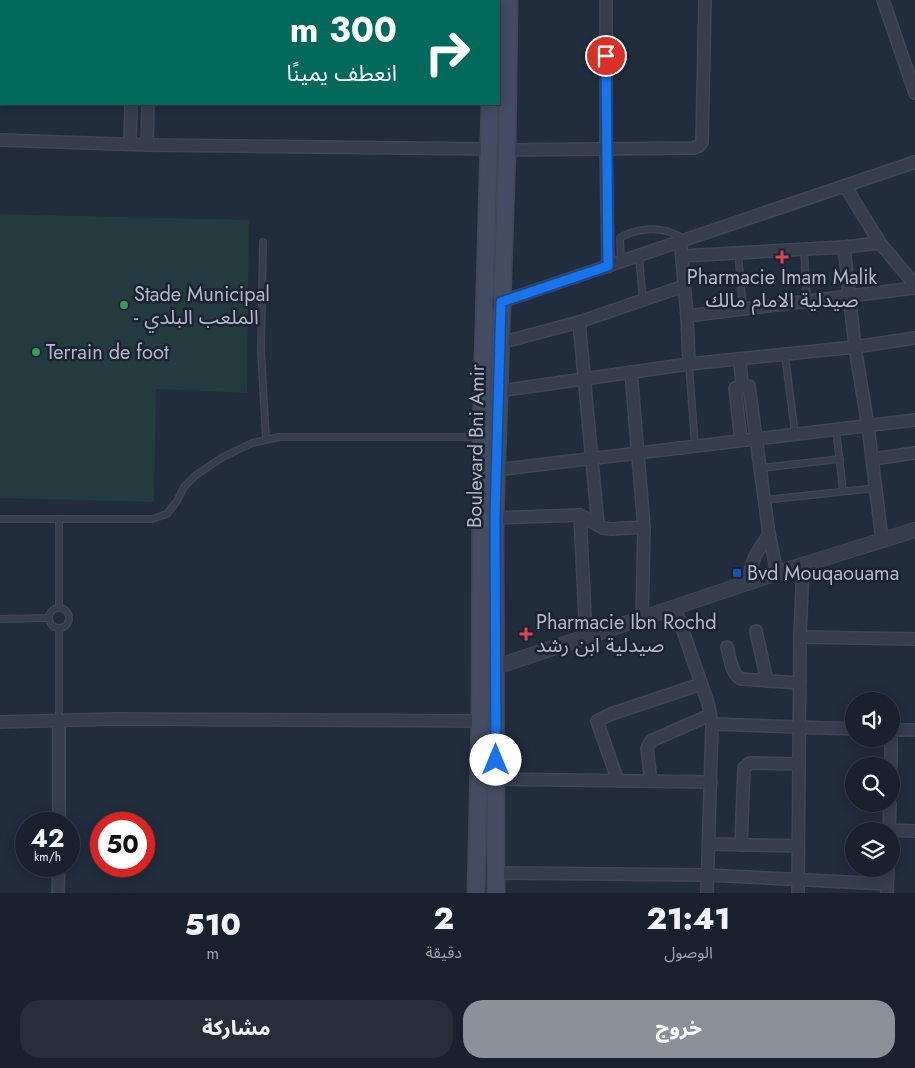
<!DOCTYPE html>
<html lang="ar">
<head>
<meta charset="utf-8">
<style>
	:root { --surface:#19212e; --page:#262e3a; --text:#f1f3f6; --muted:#9fa3aa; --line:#373e4a; --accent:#8c9099 }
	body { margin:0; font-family:Jost,"Noto Sans Arabic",sans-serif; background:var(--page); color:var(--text); direction:rtl; height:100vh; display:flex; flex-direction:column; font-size:19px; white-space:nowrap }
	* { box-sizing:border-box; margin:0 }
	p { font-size:16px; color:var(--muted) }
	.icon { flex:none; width:28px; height:28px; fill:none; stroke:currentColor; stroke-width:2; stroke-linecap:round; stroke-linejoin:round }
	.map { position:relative; height:893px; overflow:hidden; direction:ltr }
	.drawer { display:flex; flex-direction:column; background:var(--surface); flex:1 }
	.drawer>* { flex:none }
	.guide { position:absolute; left:0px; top:0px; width:500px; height:105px; box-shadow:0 2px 12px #0003,0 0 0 1px var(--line); direction:rtl; background:#00695c; color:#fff; overflow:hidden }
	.fabs { position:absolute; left:845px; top:692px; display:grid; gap:10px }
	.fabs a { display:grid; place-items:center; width:55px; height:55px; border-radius:50%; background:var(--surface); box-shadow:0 2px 12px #0003,0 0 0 1px var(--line); font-size:25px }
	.speed { position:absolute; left:15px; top:812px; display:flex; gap:10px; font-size:25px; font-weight:700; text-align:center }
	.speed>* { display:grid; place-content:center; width:65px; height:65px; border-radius:50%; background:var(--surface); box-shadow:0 2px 12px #0003,0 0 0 1px var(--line); line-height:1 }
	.speed small { font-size:12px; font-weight:400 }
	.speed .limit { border:8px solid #d22; background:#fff; color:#111 }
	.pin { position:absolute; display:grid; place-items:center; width:42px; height:42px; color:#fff; margin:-21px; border:2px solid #fff; border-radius:50%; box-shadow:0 1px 5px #0007 }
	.me { position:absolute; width:55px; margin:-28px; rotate:0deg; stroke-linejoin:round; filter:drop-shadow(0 0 4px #0008) }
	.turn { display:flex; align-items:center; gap:18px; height:105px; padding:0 20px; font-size:22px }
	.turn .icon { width:65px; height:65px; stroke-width:2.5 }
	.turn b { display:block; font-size:35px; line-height:42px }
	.eta { display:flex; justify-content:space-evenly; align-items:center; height:85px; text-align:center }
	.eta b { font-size:30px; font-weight:800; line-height:35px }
	.action { display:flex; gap:10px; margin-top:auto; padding:10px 20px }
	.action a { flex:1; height:58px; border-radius:20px; background:var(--accent); color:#fff; font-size:20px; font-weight:800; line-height:58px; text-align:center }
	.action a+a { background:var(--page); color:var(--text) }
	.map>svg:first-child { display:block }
	.green { fill:#233a3e }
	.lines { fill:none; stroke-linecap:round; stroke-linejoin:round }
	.service-casing { stroke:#3f4756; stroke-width:8 }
	.minor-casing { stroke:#3f4756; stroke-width:14 }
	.tertiary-casing { stroke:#3f4756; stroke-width:16 }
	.secondary-casing { stroke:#3f4756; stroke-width:19 }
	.service { stroke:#363e4d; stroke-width:5.5 }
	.minor { stroke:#363e4d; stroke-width:11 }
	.tertiary { stroke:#363e4d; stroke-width:14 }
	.secondary { stroke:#434c61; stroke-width:16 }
	.route-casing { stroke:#114b97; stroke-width:12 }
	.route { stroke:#1a73e8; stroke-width:9 }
	.health-dot { fill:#e0444e; stroke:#1b2332; stroke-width:2 }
	.leisure-dot { fill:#2e9e5b; stroke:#1b2332; stroke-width:2 }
	.transit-dot { fill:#1a4fb4; stroke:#1b2332; stroke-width:2 }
	.labels { text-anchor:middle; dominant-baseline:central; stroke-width:5; stroke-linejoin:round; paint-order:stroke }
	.poi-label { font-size:20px; fill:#b1b9c9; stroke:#1b2332; text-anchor:start }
	.street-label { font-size:20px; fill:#b1b9c9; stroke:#1b2332 }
</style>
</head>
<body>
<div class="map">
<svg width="915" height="893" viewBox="0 0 915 893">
	<rect width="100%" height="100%" fill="#212c3d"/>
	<polygon class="green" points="0,214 249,220 247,393 156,389 154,502 0,498"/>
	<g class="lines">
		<g class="service-casing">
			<g id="service">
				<polyline points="263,242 261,350 266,440"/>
				<polyline points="804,249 807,301"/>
				<polyline points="738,252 743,309"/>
				<polyline points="639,256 643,301"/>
				<path d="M621,262L620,238C633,230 651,227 666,231C672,232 678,236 684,239"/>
				<polyline points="785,355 795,434"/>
				<polyline points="689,364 695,446"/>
				<polyline points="836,429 843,491"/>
				<polyline points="761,468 840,459"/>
				<polyline points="765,500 876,488"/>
				<polyline points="0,519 152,519 167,514 177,501 184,487 196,475 223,457 252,443 279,437 480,437"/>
				<polyline points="59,519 59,608"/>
				<circle cx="59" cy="618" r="10"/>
				<polyline points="0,619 49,618"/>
				<polyline points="59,721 59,629"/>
			</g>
		</g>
		<g class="minor-casing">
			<g id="minor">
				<polyline points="606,0 606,148 608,267"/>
				<polyline points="883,0 915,93"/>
				<polyline points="133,1 133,0"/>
				<polyline points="150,1 150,0"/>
				<polyline points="0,140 147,145 489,149"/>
				<polyline points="130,144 131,104"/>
				<polyline points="147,145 148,104"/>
				<polyline points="507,150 693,148 699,146 702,142 705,0"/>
				<polyline points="845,186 880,243 915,285"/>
				<polyline points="844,247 855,347 868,426 882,540"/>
				<polyline points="681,248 687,316 689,364"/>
				<polyline points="682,256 844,247 880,243"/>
				<polyline points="484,304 501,302 915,162"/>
				<polyline points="687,316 915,288"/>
				<polyline points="579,322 598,525"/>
				<polyline points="500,343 579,322 684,286"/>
				<polyline points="740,360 742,387"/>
				<polyline points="631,372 644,527 642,620"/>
				<polyline points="499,391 689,364 855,347 915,338"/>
				<polyline points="741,440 735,388 749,386 769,534 777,573"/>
				<polyline points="873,459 915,453"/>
				<polyline points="496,470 915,420"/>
				<polyline points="580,515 586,638"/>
				<polyline points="495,518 580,515 603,528 612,529 644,527"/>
				<polyline points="746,584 755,556 769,534"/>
				<polyline points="675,608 708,703 712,724 707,893"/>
				<polyline points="756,631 767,681"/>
				<polyline points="800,637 915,639"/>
				<path d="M727,647C730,657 731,674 741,679L800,683"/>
				<polyline points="0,722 115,719 486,721"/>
				<polyline points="712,724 854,729"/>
				<polyline points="891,730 915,730"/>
				<polyline points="891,766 891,739"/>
				<polyline points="496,779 711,782"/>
				<polyline points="618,781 597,721 611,714 701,684"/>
				<polyline points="651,781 647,748 651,741 710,715"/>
				<polyline points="59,824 59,721"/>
				<polyline points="889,830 915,831"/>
				<polyline points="889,831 890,804"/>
				<polyline points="709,844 798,846"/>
				<polyline points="741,845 744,768 750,763 798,764"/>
				<polyline points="496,873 707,875 887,884"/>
				<polyline points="58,893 59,866"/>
				<polyline points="798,893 800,637 803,565"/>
				<polyline points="887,893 888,869"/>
			</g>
		</g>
		<g class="tertiary-casing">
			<polyline id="tertiary" points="485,668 496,667 777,573 915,530"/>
		</g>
		<g class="secondary-casing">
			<g id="secondary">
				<polyline points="492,1 492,0"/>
				<polyline points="476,893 480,721 481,437 490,104"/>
				<polyline points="496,893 495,518 507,150 509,0"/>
			</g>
		</g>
		<use href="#service" class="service"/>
		<use href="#minor" class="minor"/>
		<use href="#tertiary" class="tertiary"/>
		<use href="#secondary" class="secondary"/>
	</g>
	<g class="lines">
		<g class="route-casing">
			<polyline id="route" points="496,760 495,518 501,302 608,266 606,56"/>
		</g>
		<use href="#route" class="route"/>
	</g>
	<g class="health-dot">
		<path d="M779.5 249.5h5v5h5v5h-5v5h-5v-5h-5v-5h5z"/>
		<path d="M523.5 626.5h5v5h5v5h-5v5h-5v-5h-5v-5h5z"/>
	</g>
	<g class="leisure-dot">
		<circle cx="124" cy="305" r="5"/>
		<circle cx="36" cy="352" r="5"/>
	</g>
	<rect class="transit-dot" x="732" y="568" width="10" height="10" rx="2.5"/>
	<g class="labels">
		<g class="poi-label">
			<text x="782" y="277" text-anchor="middle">Pharmacie Imam Malik<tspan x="782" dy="23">صيدلية الامام مالك</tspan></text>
			<text x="134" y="294">Stade Municipal<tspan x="134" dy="23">- الملعب البلدي</tspan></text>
			<text x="46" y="352">Terrain de foot</text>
			<text x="747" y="573">Bvd Mouqaouama</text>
			<text x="536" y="622">Pharmacie Ibn Rochd<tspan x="536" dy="23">صيدلية ابن رشد</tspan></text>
		</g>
		<g class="street-label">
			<text transform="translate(476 446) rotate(-89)">Boulevard Bni Amir</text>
		</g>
	</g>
</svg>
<div class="fabs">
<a><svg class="icon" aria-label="sound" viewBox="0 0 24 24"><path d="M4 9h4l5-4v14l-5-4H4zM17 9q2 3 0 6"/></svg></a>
<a><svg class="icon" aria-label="search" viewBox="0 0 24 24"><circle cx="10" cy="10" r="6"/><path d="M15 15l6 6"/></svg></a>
<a><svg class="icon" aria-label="layers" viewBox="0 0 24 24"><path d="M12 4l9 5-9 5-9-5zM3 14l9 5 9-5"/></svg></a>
</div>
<div class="speed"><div>42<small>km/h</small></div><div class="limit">50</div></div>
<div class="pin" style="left:606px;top:56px;background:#d93025"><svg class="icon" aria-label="arrive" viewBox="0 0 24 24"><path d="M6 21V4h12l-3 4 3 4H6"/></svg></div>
<svg class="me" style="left:496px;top:760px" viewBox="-20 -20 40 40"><circle r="19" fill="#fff"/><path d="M0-13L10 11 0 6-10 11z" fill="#1a73e8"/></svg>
<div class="guide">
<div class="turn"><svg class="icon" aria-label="right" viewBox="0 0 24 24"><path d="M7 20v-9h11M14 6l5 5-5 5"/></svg><div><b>300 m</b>انعطف يمينًا</div></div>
</div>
</div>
<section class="drawer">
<div class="eta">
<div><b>21:41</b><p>الوصول</p></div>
<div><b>2</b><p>دقيقة</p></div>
<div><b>510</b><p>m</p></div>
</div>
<div class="action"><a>خروج</a><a>مشاركة</a></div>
</section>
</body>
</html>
